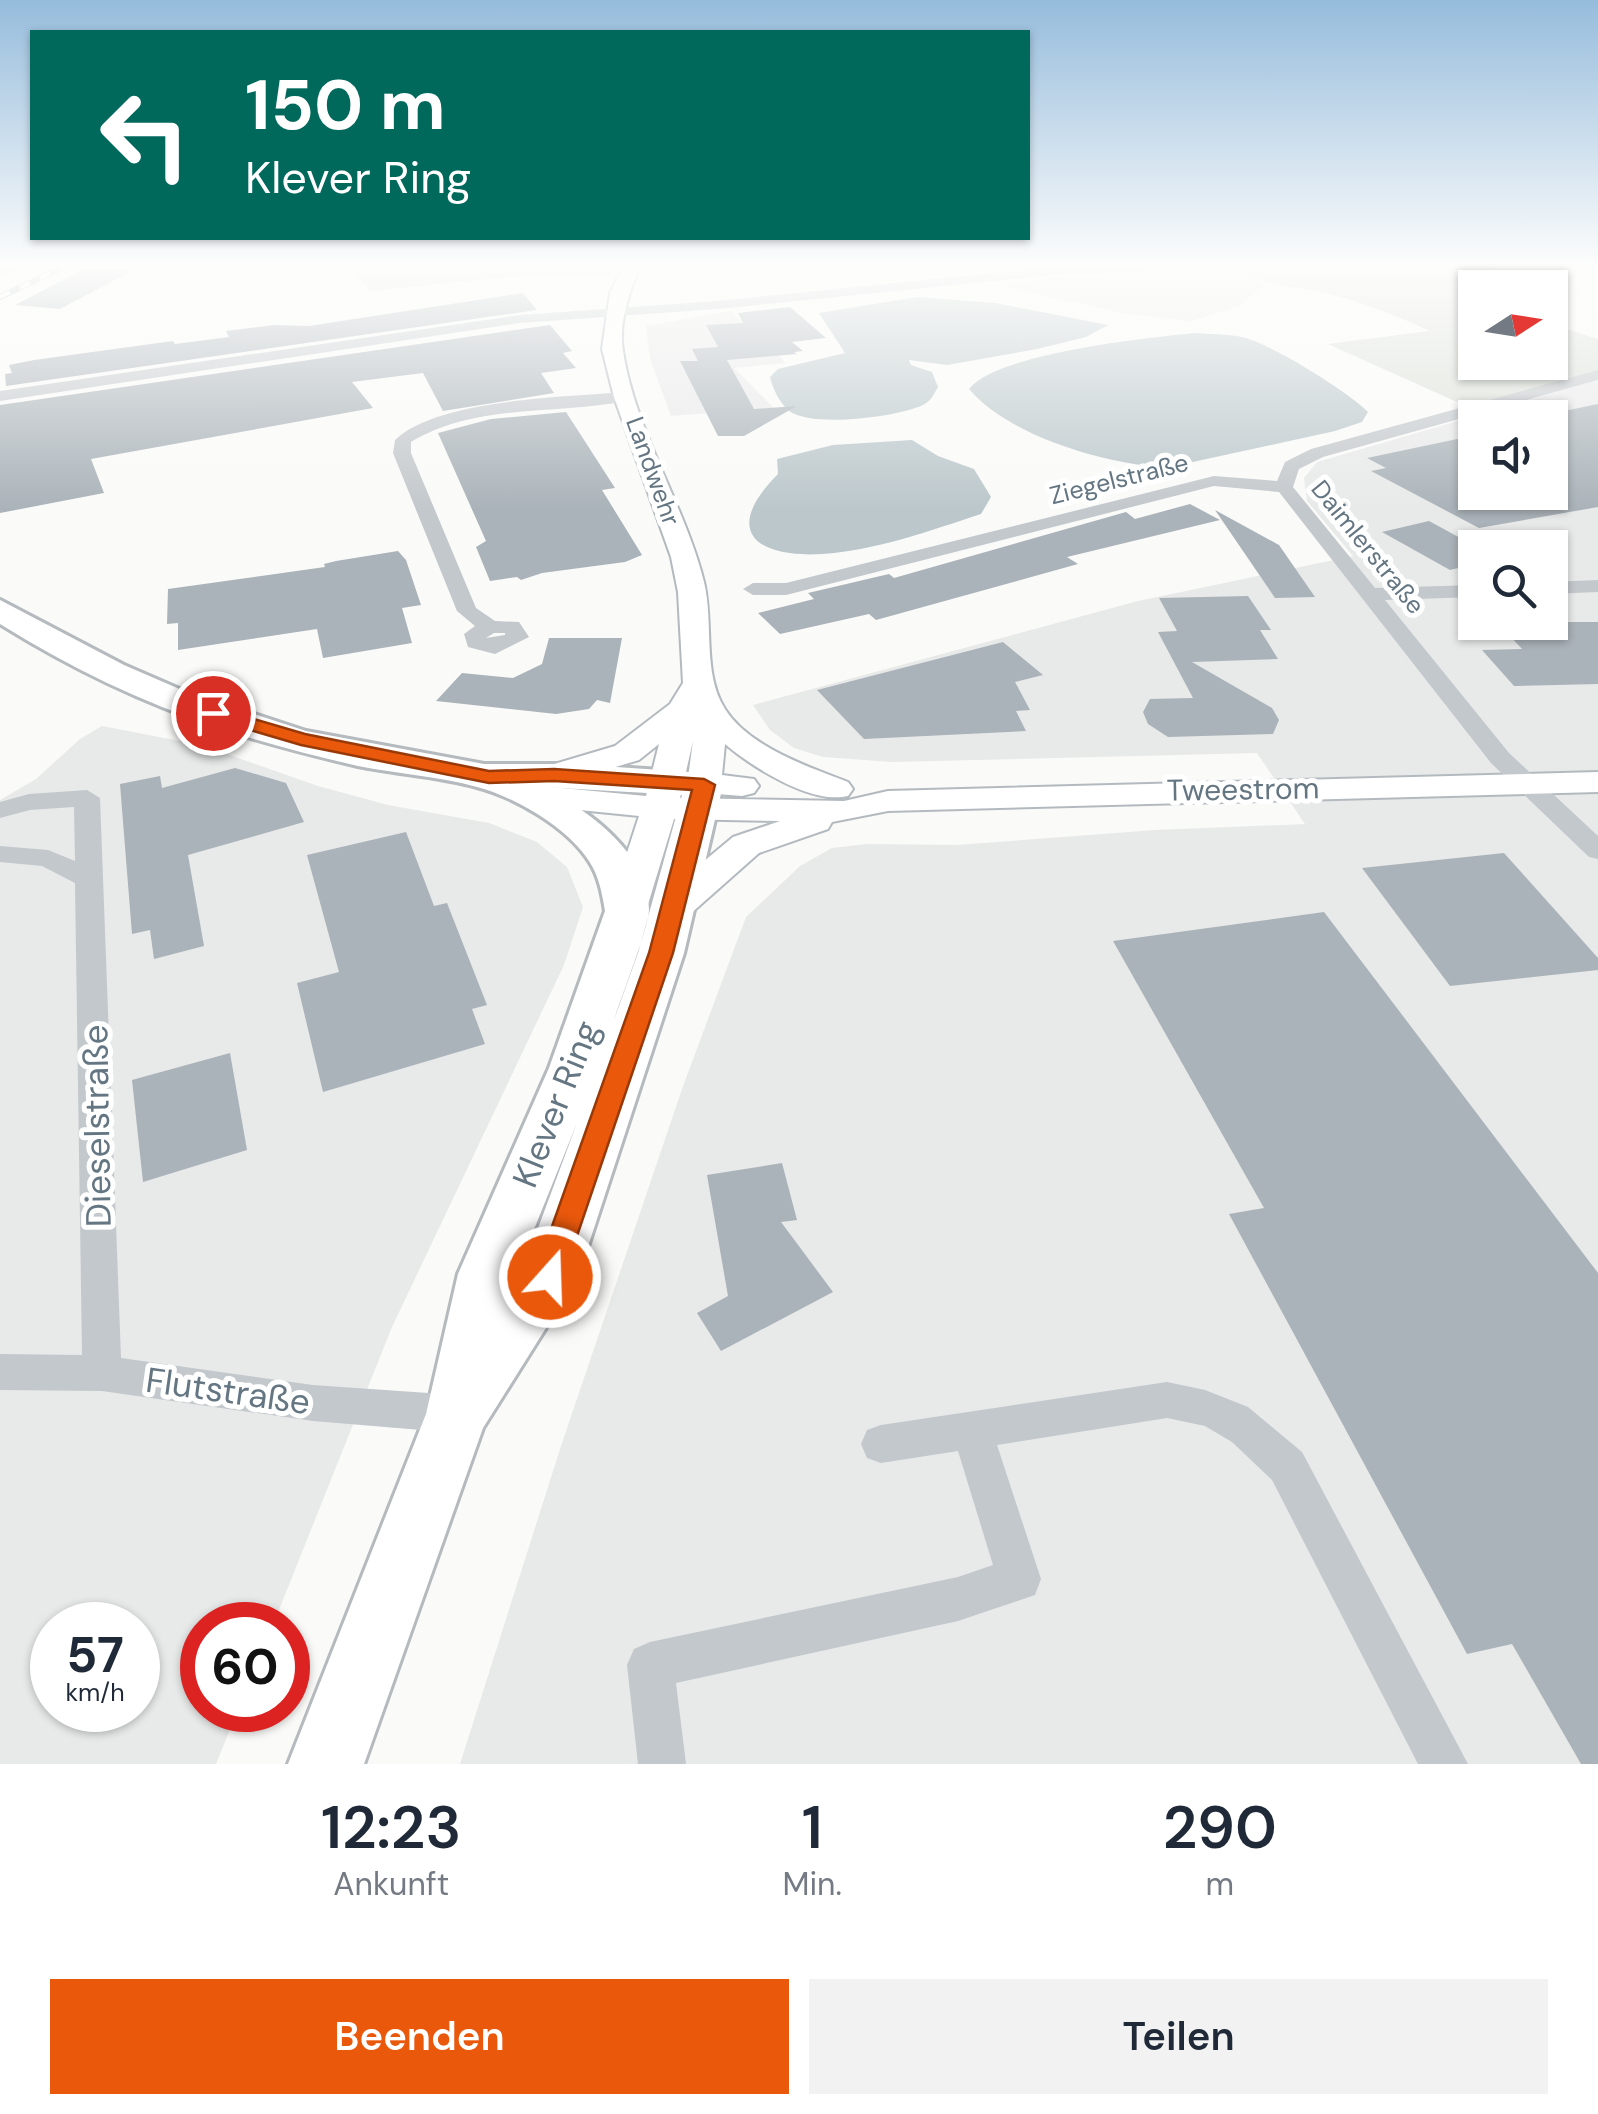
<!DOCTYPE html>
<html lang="de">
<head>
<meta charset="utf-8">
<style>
	:root { --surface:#fff; --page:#f2f2f3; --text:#1f2937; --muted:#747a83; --accent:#ea580c }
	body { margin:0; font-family:"DM Sans",sans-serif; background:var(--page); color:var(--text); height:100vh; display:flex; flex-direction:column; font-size:38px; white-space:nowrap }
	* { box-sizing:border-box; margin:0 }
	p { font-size:32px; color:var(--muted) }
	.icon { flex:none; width:55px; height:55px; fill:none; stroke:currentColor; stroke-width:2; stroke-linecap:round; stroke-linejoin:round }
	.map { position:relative; height:1764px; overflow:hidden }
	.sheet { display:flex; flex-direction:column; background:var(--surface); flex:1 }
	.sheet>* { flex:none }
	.top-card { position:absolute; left:30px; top:30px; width:1000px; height:210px; border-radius:0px; box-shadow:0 2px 8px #0004; background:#00695c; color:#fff; overflow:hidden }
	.needle { width:65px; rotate:78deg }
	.controls { position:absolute; left:1458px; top:270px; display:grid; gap:20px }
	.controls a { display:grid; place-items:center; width:110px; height:110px; border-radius:0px; background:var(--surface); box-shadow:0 2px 8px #0004; font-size:50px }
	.speed { position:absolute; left:30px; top:1602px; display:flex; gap:20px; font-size:50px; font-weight:700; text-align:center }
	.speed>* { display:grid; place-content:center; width:130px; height:130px; border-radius:50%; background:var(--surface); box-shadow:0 2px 8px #0004; line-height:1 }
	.speed small { font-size:25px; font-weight:400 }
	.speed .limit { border:15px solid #d22; background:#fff; color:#111 }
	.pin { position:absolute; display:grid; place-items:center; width:85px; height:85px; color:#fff; margin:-42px; border:5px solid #fff; border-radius:50%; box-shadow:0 2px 10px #0007 }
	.me { position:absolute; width:110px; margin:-55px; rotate:20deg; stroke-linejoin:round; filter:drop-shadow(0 0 8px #0008) }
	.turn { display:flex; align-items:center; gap:35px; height:210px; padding:0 50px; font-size:45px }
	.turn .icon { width:130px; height:130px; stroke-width:2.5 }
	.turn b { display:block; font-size:70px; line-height:85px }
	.eta { display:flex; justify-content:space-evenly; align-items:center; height:170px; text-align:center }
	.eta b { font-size:60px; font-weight:600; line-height:70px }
	.primary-button { display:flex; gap:20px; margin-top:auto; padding:20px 50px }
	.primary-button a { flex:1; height:115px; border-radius:0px; background:var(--accent); color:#fff; font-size:40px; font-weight:600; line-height:115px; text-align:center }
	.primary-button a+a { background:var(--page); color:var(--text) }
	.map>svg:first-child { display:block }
	.built { fill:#e8e9e9; fill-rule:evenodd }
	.green { fill:#dadfd7 }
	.water { fill:#bbc7cb }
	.building { fill:#aab3b9 }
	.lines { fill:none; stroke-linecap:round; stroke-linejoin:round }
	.secondary-casing { stroke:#b3babf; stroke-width:4 }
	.primary-casing { stroke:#b5babe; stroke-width:6 }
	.street { fill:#c3c8cc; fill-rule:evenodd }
	.secondary { fill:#fff; fill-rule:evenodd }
	.primary { fill:#fff; fill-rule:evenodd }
	.rail-casing { stroke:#a2aab0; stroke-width:6 }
	.rail { stroke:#fff; stroke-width:4; stroke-dasharray:11; stroke-linecap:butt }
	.route { fill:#ea580c; stroke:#983908; stroke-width:2.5 }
	.labels { text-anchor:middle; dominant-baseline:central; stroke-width:10; stroke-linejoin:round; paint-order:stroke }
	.far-street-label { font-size:25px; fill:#657683; stroke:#fff }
	.street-label { font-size:30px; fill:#657683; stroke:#fff }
	.near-street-label { font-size:35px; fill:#657683; stroke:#fff }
</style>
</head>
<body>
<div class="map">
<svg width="1598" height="1764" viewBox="0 0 1598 1764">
	<rect width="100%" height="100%" fill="#fafaf8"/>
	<g class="built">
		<polygon points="1241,269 1264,285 1240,306 1191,321 1128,314 1000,286 1048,277 1108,277 1103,272"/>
		<polygon points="730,311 786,363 734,368 774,408 671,416 650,359 646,326"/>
		<path d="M1598,380V1764H460L561,1446L682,1089L746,917L800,866L832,848L867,844L957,845L1155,830L1305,824L1257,753L892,762L823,757L794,748L770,730L753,705L1138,601L1353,556L1307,501L1304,478L1317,462ZM1475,418H1550V492H1475ZM1475,548H1550V622H1475Z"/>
		<path d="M102,726L201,745L318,786L388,805L489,823L537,842L567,867L583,907L564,965L392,1327L273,1625H202V1710H238L216,1764H0V800L36,779L80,739ZM52,1625H138V1710H52Z"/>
	</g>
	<g class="green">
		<polygon points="343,263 617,263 607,275 509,277 370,291"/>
		<path d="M1357,263H1485L1524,287L1475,288V362H1550V324L1598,339V371L1466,406L1328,344L1430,331C1393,314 1357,300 1317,291C1285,285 1270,288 1241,269Z"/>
	</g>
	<g class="water">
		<path d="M917,297L995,303L1108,325L1086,337L1037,349L947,365L909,360L911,365L932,372L938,387C934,394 931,401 923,405C897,417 813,428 789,411C779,402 773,389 770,377L778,369L845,353L819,313Z"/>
		<path d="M1195,333C1210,334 1227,334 1242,337C1270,343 1348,392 1368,412L1362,422L1335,431L1165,468C1104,463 1010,437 969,389C998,353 1147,338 1195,333Z"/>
		<path d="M912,440L938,456L974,469L991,497L981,514C932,530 874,551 822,554C754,558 722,530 778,474L777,459L833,445Z"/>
	</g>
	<g class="building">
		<polygon points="86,268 132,271 60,309 15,305"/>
		<polygon points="523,293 537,310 6,386 5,374 12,373 9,365 34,360 173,341 175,344 229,337 226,331 274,325 309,326"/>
		<polygon points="790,307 826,338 792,342 803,351 794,352 797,354 727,360 754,409 797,406 744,436 718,436 680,361 698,361 692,349 718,347 706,325 743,323 738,313"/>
		<polygon points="550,325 572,351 563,353 576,368 541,373 554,393 443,411 423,373 352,382 373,408 91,459 104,493 0,513 0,405"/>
		<polygon points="1598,404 1598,507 1479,528 1371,471 1386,468 1367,458 1462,438 1475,445 1475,492 1550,492 1550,414"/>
		<polygon points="566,412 615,488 602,490 642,555 625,562 542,573 521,580 517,577 490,581 476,547 486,541 438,433 491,419"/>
		<polygon points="1190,504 1220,520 1067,557 1078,564 876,620 869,614 780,634 758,613 814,599 808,593 889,574 894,578 1126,512 1135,519"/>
		<polygon points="1215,510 1279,545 1315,597 1275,598"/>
		<polygon points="1429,521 1475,546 1475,564 1450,570 1382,532"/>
		<polygon points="398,551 406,560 421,605 402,608 412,643 323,658 317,629 178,650 178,623 167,624 168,589 325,567 324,564 336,561"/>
		<polygon points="1248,596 1271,630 1260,630 1278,659 1192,662 1272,708 1279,720 1273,734 1168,737 1148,724 1143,712 1150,699 1193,698 1158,632 1177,631 1159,598"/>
		<polygon points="1497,622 1598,622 1598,684 1514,686 1482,650 1522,649"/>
		<polygon points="549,638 622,638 610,703 597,700 589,709 556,714 436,701 462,673 513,678 542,664"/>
		<polygon points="1003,642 1043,675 1015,682 1030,710 1016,711 1026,731 864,739 817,690"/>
		<polygon points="235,768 286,783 304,822 188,855 204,946 154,959 150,930 132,934 120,784 160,776 162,788"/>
		<polygon points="406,832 434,906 447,903 487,1005 472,1009 485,1044 323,1092 297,983 339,972 307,855"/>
		<polygon points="1504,853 1598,958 1598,970 1450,986 1362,868"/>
		<polygon points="1324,912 1598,1273 1598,1764 1581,1764 1512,1644 1467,1654 1229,1214 1264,1208 1113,941"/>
		<polygon points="230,1053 247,1150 143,1182 132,1080"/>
		<polygon points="782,1163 797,1220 781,1222 833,1292 721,1351 697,1313 728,1296 707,1175"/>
	</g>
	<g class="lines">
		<g class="secondary-casing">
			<path id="secondary" d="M625,263H642C630,289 618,322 623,351C634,428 685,506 704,582C714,623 702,673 725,709C749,747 809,767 848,782L853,789L848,796C812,805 752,767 725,744L722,775L754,779L759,786L754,793L742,796L692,792L687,785L693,741L680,798L844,801L888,791L1598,772V792L888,811L832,822L828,829L759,853L689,915L675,918L661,915L656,906L661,897L733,837L780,821L674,819L646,911L641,920L627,923L613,920L608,911L639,816L530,805L518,802L513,795L518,788L530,785L646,796L659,744L639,760L565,782H541L536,775L541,768L615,746L670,704L683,683L678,592L671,557L614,397L602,349L610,293Z"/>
		</g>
		<g class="primary-casing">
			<path id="primary" d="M0,600L124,665L184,691L306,731L484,764H572L704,773L718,777L723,785L684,953L578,1277L483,1428L364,1764H288L426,1414L458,1274L549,1068L605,911C602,893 599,876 589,861C567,827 515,797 477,787C439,776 397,774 358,766C311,755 264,743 219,728C141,702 69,667 0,624ZM542,787L682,795L638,953L614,1020C621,997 648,930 649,910C649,853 587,809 542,787ZM577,1123L524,1266L514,1281L516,1274Z"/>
		</g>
		<g class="street">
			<polygon points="24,263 57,263 0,274 0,266"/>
			<polygon points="1162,263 1276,263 1270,267 1063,274 717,309 520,323 0,401 0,391 520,315 717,301 1063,266"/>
			<polygon points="1598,370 1598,380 1323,457 1299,469 1293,487 1375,588 1475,585 1475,597 1385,600 1509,753 1598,836 1598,859 1589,857 1491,763 1279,492 1214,486 786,595 753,595 743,589 753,583 786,583 1214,476 1277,481 1285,462 1311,449"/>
			<path d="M625,392L633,397L631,400C557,416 478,402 411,442V453L476,608L495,621L519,622L529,637L495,654L468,647L464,634L475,626L457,611L393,453L395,440C437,399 566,397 625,392ZM494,633H505V635L486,638Z"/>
			<polygon points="1598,580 1598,592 1550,594 1550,582"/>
			<polygon points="87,790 100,798 121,1358 313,1385 457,1395 471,1401 477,1414 471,1427 457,1433 313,1421 102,1391 0,1390 0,1354 82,1355 75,883 42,866 0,862 0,846 48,850 75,861 74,807 30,810 0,818 0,802 29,794"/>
			<polygon points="1167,1382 1205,1390 1248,1407 1302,1452 1468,1764 1418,1764 1272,1480 1232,1442 1205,1426 1167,1418 997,1445 1041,1579 1035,1595 958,1621 676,1683 686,1764 638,1764 627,1665 634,1649 650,1642 958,1577 993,1565 958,1451 881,1463 867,1458 861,1444 867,1430 881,1425"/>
		</g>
		<use href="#secondary" class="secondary"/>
		<use href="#primary" class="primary"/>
		<g class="rail-casing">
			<polyline id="rail" points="0,297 72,263"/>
		</g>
		<use href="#rail" class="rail"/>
	</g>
	<linearGradient id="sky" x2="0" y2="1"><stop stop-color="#96bcdc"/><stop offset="0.52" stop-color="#fdfdfc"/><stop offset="1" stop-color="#fdfdfc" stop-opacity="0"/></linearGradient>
	<rect width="1598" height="510" fill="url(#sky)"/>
	<polygon class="route" points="213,707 305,734 489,771 554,769 704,779 715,785 673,953 560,1286 550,1290 539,1286 534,1277 649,953 692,790 554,781 489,783 301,745 206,717 204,713"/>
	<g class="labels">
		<g class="far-street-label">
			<text transform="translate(653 471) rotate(70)">Landwehr</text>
			<text transform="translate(1119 479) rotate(-14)">Ziegelstraße</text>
			<text transform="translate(1368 547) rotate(51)">Daimlerstraße</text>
		</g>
		<g class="street-label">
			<text transform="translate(1243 789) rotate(-1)">Tweestrom</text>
		</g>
		<g class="near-street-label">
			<text transform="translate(556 1104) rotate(-68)">Klever Ring</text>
			<text transform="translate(97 1126) rotate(-91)">Dieselstraße</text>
			<text transform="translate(228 1391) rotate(8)">Flutstraße</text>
		</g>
	</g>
</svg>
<div class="controls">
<a><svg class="needle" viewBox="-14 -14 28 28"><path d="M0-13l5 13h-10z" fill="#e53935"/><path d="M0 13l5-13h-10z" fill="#747a83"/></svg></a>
<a><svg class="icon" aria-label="sound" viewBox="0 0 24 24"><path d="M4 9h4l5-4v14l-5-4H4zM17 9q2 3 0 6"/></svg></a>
<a><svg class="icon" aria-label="search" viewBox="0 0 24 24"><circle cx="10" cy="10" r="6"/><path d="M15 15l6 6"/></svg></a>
</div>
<div class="speed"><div>57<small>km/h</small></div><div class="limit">60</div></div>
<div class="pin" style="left:213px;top:713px;background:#d93025"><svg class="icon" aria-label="arrive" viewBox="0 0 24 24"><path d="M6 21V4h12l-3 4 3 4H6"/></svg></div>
<svg class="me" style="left:550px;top:1277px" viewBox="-20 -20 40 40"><circle r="17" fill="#ea580c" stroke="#fff" stroke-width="3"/><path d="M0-11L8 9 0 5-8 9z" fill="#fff"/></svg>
<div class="top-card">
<div class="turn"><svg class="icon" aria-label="left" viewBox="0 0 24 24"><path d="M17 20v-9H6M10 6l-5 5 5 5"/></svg><div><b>150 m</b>Klever Ring</div></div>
</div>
</div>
<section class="sheet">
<div class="eta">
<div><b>12:23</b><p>Ankunft</p></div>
<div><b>1</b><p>Min.</p></div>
<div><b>290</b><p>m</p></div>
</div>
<div class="primary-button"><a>Beenden</a><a>Teilen</a></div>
</section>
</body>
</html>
